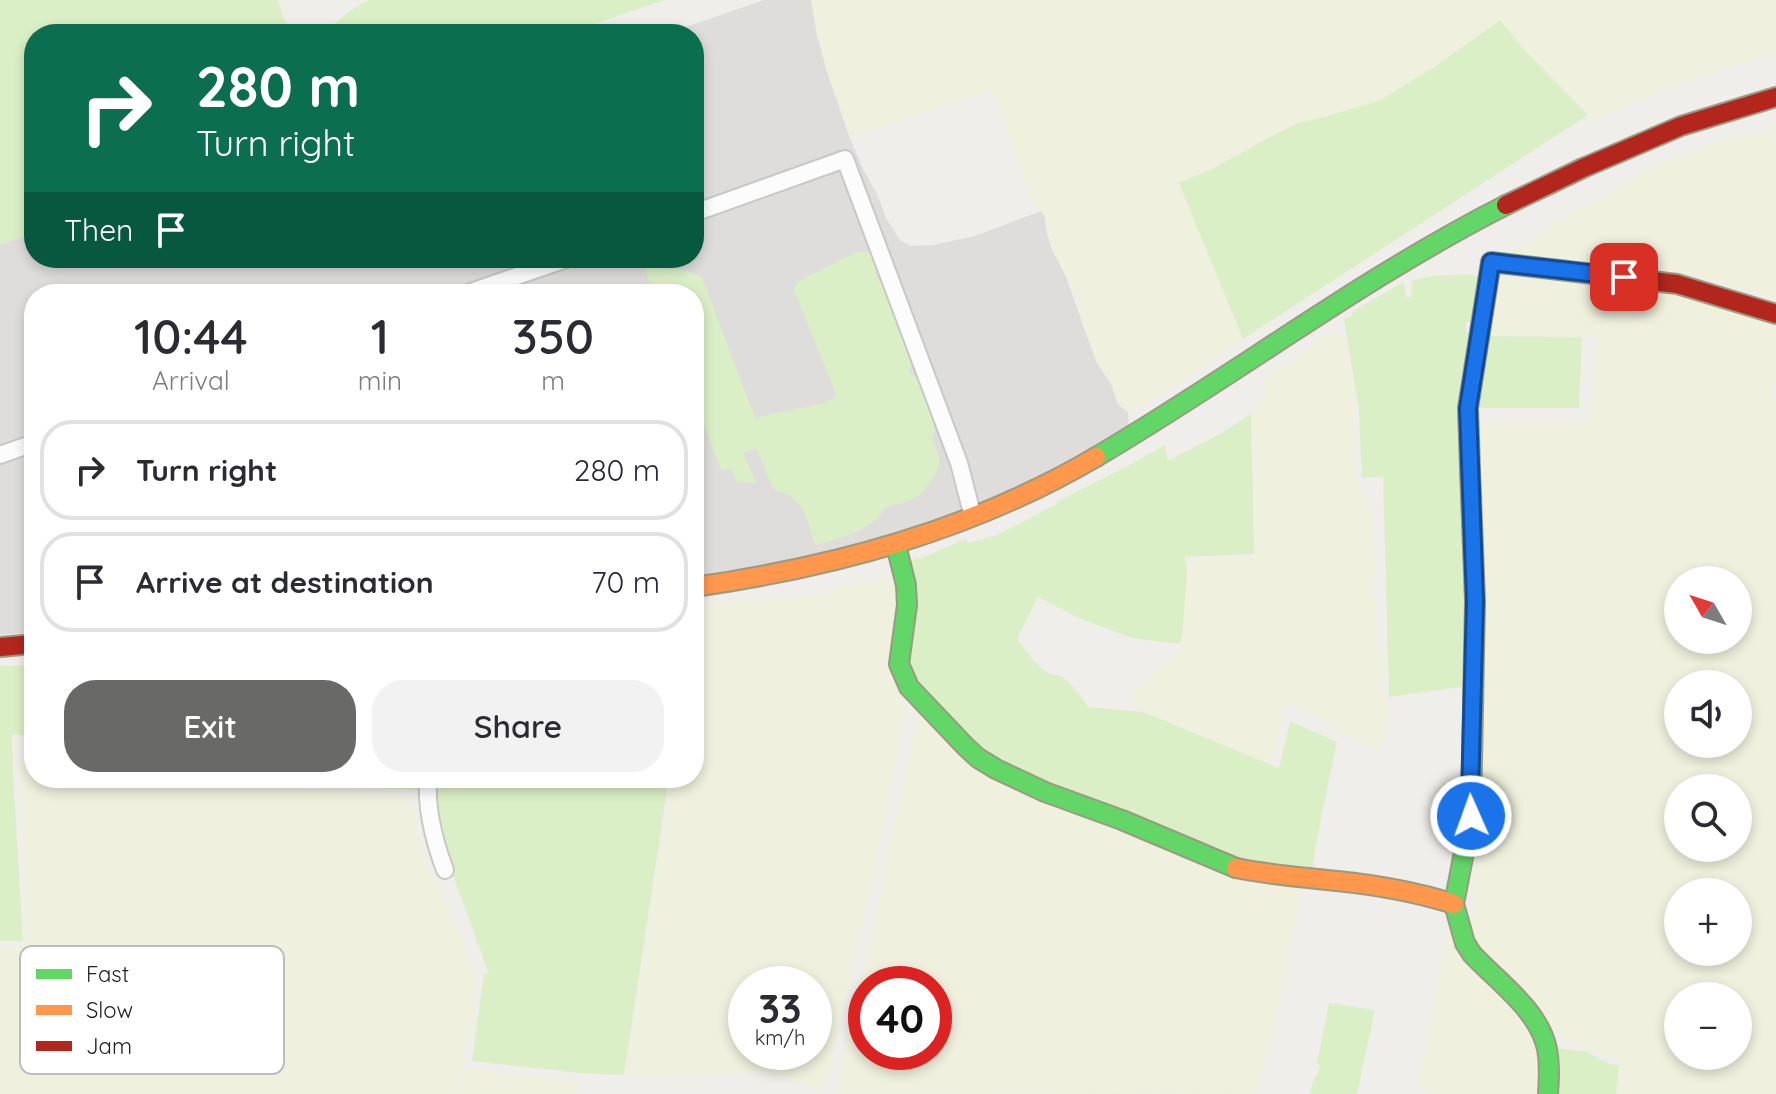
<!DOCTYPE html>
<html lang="en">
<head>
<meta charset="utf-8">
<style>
	:root { --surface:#fff; --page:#f2f2f3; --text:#2b2b33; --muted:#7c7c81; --line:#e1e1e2; --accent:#696967 }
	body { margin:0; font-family:Quicksand,sans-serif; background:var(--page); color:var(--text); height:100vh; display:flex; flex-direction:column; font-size:30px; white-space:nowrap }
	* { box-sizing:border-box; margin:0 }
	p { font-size:26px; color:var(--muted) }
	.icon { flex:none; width:44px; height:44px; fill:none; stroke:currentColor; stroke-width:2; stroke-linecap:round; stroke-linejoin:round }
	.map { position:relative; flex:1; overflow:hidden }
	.details { position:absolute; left:24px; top:284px; width:680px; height:504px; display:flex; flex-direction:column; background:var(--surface); border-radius:32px; box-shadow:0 4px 12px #0003 }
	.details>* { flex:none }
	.hud { position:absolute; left:24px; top:24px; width:680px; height:244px; border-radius:32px; box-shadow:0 4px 12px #0003; background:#0b6e4f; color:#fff; overflow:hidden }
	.needle { width:52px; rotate:309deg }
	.buttons { position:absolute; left:1664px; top:566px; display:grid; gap:16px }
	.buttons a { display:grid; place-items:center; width:88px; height:88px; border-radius:50%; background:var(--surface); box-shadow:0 4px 12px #0003; font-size:40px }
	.speed { position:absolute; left:728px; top:966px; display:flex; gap:16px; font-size:40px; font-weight:700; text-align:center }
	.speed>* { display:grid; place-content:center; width:104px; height:104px; border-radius:50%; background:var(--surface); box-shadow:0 4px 12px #0003; line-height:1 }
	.speed small { font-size:20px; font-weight:400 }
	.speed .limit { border:12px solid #d22; background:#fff; color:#111 }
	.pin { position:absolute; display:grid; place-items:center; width:68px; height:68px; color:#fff; margin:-34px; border-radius:16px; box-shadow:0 4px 12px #0006 }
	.me { position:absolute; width:88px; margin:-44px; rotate:358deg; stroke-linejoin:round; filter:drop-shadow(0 0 6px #0008) }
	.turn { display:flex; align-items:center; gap:28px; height:168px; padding:0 40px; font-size:36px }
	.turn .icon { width:104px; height:104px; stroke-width:2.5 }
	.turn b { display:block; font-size:56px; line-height:68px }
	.then { display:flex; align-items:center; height:76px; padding:0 40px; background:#0003; gap:16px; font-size:30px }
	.eta { display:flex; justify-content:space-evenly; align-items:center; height:136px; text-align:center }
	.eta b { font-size:48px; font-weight:600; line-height:56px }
	.action { display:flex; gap:16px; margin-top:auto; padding:16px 40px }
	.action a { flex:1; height:92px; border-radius:32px; background:var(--accent); color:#fff; font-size:32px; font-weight:600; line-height:92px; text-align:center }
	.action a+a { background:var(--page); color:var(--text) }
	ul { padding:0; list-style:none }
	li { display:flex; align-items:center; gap:24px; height:100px; margin:0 16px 12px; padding:0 24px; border:4px solid var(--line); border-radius:32px }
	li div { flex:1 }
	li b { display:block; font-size:30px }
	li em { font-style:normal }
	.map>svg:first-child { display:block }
	.residential { fill:#dfdddb }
	.farmland { fill:#eff0dd; fill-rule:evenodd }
	.grass { fill:#dbefc7 }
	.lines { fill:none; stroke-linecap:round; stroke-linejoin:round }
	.street-casing { stroke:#c8c8c6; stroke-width:20 }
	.fast-casing { stroke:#999b80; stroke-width:22 }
	.slow-casing { stroke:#999b80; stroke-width:22 }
	.jam-casing { stroke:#999b80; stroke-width:22 }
	.street { stroke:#fdfcfc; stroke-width:16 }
	.fast { stroke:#63d668; stroke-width:18 }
	.slow { stroke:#ff974d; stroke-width:18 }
	.jam { stroke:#b3261e; stroke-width:18 }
	.route-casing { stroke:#114b97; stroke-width:20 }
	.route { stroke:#1a73e8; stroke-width:14 }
	.key { fill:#fff; stroke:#bcbcbc; stroke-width:2 }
	.key-label { font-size:22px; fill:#212121 }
</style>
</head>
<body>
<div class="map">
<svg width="1776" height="1094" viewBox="0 0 1776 1094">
	<rect width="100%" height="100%" fill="#f0eeea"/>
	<polygon class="residential" points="764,0 811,0 817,35 850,138 863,169 878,196 886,218 900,240 911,246 933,245 975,236 1041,211 1045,217 1047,234 1066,277 1097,363 1113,387 1118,404 1128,412 1129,426 1022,485 939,519 804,559 694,576 694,294 34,294 34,632 0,635 0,245 12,240 34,235 34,258 694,258 694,34 666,34"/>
	<g class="farmland">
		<polygon points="811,0 1776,0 1776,54 1699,77 1600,117 1592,117 1585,112 1524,49 1500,20 1436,66 1379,100 1331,115 1299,123 1274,135 1212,169 1179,183 1243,339 1184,380 1129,413 1118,404 1109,377 1097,363 1082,323 1076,294 1053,252 1047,234 1045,217 1029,195 993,91 850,138 827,72 817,35"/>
		<polygon points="1776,127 1776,298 1699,277 1656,268 1506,253 1655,166 1726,139"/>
		<path d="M1511,278L1560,281L1667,293L1700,301L1776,326V371L1772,400L1776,401V1094H1617L1621,1060L1562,1039L1553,1033L1471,939L1477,830L1476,423H1589L1598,337L1487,336L1495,285L1503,279ZM1678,580H1738V640H1678ZM1678,684H1738V744H1678ZM1678,788H1738V848H1678ZM1678,892H1738V952H1678ZM1678,996H1738V1056H1678Z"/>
		<polygon points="1331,333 1337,333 1344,339 1353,388 1355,409 1352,424 1354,435 1357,477 1360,483 1360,491 1367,496 1372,517 1374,537 1375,573 1368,585 1377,603 1378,621 1373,642 1381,652 1386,667 1385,674 1379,687 1389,701 1390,709 1386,730 1387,738 1385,743 1376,751 1373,748 1360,744 1327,720 1292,706 1286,706 1283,711 1277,745 1272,759 1268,762 1261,762 1143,711 1134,704 1133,694 1136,688 1173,659 1181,649 1189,564 1194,559 1253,557 1255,555 1252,414 1255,406 1266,393 1264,381 1268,377"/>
		<path d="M880,578H883L896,585L904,715L900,745L874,872L826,1084L822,1091L783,1077L752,1072L656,1077L629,1075L626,1073L672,778H694V642L701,611L704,607L713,604L778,596L821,594L862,581ZM746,984H814V1052H746Z"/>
		<path d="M917,714H922L978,768L1302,886L1279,1004L1257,1094L835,1093L869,944ZM866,984H934V1052H866Z"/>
		<polygon points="34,742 34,778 204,778 208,784 390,794 404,798 412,810 426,863 462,938 474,977 475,1015 458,1094 0,1094 0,947 26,946 19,773 23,751 27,746"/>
		<polygon points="1449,924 1534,1027 1543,1094 1439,1094 1417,1089"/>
		<polygon points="465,1068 510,1074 579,1081 576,1094 459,1094"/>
	</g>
	<g class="grass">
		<path d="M0,0H278C282,14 285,25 297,34H34V235L12,240L0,245Z"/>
		<path d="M369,0H665L564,34H325C337,20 353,7 369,0Z"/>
		<polygon points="1500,20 1524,49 1588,115 1243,339 1179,183 1212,169 1274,135 1299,123 1331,115 1380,100 1436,66"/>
		<path d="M857,252L871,253L877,267C873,275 877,280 884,285L913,361L909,372L921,381L923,386L935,429L932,440C942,457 942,466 930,482C926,488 922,494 916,497C906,503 895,504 884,508C875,530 837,539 815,545C806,518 806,497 774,490L756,448L743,453L756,483L736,481L731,469L722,471L694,400V294H654L646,272V268L651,267C667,269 688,268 702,278L755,418L825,403L834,398L836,394L794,290L797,283L803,279Z"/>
		<polygon points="1464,274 1480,276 1477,321 1466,322 1466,332 1475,334 1467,686 1389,697 1383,477 1362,478 1359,411 1344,319 1351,317 1353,311 1404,282 1406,297 1411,297 1413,280 1432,276"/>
		<polygon points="1487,336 1582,337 1579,408 1474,408"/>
		<path d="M1251,414L1254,554L1185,557L1187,574L1182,637L1179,644L1132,638L1076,617L1038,597L1018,637V641C1027,651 1034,663 1045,671C1051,676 1056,673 1062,677C1073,684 1081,696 1088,707L1143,712L1279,768L1290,721L1337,742L1316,843L1312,875L1246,858L1244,861L1223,852L1220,848L1058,793L1016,769L973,742L909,669L918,586L910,561L918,557L919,559L966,539L968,543L997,535L1057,504V502C1093,483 1130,466 1165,445L1168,461L1220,434Z"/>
		<polygon points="34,665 34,737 12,734 13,771 23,941 0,941 0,666"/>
		<polygon points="215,778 419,778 418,790 215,780"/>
		<path d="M431,778H669L624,1075L580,1073L472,1061L484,974H489L454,878C446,863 448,847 439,833Z"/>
		<polygon points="1329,1003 1375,1010 1357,1094 1310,1094 1314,1078 1317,1076 1320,1066 1317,1063"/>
		<polygon points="1556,1048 1587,1052 1609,1064 1619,1065 1616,1094 1559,1094 1560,1089 1556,1083"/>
	</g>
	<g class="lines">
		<g class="street-casing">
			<g id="street">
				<polyline points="694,213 845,159 959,463 973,517"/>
				<polyline points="465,294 569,258"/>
				<polyline points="0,455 34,443"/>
				<path d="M428,778C426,809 434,841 445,870"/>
			</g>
		</g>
		<g class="fast-casing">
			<g id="fast">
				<path d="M1096,457C1234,376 1362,278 1506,205"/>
				<path d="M1470,470L1475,601L1471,816L1454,904L1465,943L1472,954C1498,982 1539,1010 1547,1049C1550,1064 1549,1079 1548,1094"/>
				<polyline points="896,545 906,585 907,605 899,664 909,687 966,747 978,758 996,769 1045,792 1122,820 1236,868"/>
			</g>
		</g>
		<g class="slow-casing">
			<g id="slow">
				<polyline points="1470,470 1468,408 1491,262 1627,278"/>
				<path d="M694,587C834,567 972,530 1096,457"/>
				<path d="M1236,868C1269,875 1303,877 1337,881C1377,885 1416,892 1454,904"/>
			</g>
		</g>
		<g class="jam-casing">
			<g id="jam">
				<polyline points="1506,205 1583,168 1681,126 1776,97"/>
				<polyline points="1627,278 1677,284 1776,314"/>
				<polyline points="0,647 34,644"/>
			</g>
		</g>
		<use href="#street" class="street"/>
		<use href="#fast" class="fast"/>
		<use href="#slow" class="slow"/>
		<use href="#jam" class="jam"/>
	</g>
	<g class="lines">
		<g class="route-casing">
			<polyline id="route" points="1471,816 1470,797 1475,601 1468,408 1491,262 1624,277"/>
		</g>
		<use href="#route" class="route"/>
	</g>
	<rect x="20" y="946" width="264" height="128" rx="12" class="key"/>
	<rect x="36" y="969" width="36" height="10" fill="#63d668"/>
	<rect x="36" y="1005" width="36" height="10" fill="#ff974d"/>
	<rect x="36" y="1041" width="36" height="10" fill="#b3261e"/>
	<g class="key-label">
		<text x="86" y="982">Fast</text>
		<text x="86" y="1018">Slow</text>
		<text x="86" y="1054">Jam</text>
	</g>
</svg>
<div class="buttons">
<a><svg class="needle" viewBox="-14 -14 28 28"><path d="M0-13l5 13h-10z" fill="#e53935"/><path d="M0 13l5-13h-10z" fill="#7c7c81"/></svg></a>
<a><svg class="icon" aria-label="sound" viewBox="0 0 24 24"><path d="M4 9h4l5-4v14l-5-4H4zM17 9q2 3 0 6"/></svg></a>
<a><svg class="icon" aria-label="search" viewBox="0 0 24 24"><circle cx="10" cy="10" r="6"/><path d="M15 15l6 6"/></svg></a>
<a>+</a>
<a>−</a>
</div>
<div class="speed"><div>33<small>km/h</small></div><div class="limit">40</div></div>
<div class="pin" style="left:1624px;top:277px;background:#d93025"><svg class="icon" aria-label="arrive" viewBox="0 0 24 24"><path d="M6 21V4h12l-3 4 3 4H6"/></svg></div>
<svg class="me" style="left:1471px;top:816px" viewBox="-20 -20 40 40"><circle r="17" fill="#1a73e8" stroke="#fff" stroke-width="3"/><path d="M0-11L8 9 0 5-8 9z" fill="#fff"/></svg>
<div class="hud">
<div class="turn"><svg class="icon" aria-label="right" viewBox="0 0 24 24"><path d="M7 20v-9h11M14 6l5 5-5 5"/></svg><div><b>280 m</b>Turn right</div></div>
<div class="then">Then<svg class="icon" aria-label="arrive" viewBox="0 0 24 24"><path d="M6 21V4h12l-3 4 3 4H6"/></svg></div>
</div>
<section class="details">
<div class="eta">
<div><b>10:44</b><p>Arrival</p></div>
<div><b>1</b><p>min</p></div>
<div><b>350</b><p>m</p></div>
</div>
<ul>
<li><svg class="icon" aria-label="right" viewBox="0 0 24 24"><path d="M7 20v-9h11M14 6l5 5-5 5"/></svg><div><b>Turn right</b></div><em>280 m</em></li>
<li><svg class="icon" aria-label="arrive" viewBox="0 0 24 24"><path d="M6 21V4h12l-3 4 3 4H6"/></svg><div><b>Arrive at destination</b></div><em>70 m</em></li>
</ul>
<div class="action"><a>Exit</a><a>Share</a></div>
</section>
</div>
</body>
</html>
